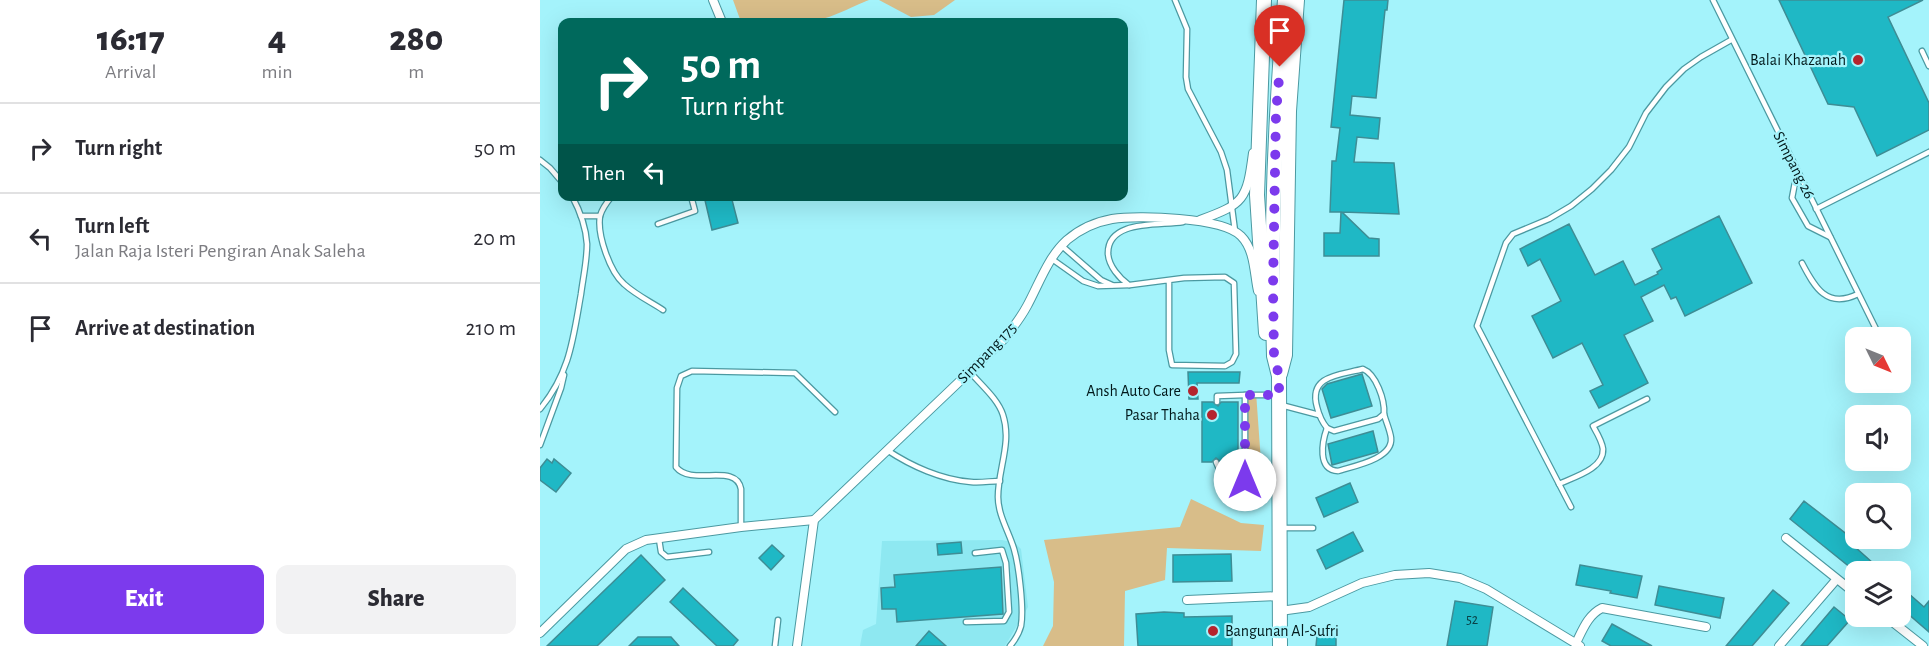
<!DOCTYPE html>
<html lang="en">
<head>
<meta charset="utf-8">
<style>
	:root { --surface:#fff; --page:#f2f2f3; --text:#2b2b33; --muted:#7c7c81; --line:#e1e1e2; --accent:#7c3aed }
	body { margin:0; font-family:"Alegreya Sans",sans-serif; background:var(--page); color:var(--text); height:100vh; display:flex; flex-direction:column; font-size:22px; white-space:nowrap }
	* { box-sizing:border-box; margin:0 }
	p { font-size:20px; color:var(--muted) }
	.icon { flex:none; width:33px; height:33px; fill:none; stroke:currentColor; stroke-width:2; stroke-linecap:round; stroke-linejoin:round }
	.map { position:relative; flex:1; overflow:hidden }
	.sheet { display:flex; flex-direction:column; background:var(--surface); width:540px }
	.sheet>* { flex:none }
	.hud { position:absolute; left:18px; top:18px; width:570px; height:183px; border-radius:12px; box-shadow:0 6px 24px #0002; background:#00695c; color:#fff; overflow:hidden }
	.needle { width:39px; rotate:133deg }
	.controls { position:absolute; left:1305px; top:327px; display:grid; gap:12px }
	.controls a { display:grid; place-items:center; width:66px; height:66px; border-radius:12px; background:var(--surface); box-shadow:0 6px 24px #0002; font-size:30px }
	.pin { position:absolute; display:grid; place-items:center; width:51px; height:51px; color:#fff; margin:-62px -26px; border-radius:50% 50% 50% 0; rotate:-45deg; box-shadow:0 0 6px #0007 }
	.pin .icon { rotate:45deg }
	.me { position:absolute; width:66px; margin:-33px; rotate:0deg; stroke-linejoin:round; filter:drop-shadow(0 0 4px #0008) }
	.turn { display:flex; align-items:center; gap:21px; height:126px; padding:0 24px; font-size:27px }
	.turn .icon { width:78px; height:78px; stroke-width:2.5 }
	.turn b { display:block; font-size:42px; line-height:51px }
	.then { display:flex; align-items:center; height:57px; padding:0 24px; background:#0003; gap:12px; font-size:22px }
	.eta { display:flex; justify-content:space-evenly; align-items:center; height:102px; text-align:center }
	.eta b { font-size:36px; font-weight:800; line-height:42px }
	.primary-button { display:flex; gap:12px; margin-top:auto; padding:12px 24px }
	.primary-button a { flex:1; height:69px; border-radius:12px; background:var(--accent); color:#fff; font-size:24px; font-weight:800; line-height:69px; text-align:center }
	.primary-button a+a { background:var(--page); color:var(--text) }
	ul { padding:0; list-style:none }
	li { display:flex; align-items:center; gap:18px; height:90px; padding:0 24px; border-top:2px solid var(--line) }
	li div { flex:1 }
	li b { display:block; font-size:22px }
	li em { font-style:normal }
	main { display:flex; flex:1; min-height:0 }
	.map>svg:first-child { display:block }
	.built { fill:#8ee8f1 }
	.green { fill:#d8bd89 }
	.building { fill:#1fb8c5; stroke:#3e8d95; stroke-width:1.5 }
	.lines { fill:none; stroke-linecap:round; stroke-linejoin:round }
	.service-casing { stroke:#4b99a1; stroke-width:7 }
	.minor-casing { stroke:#4b99a1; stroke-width:10 }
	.primary-casing { stroke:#4b99a1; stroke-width:16 }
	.service { stroke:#fff; stroke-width:4.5 }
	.minor { stroke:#fff; stroke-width:8 }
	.primary { stroke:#fff; stroke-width:14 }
	.route { stroke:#7c3aed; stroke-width:10; stroke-dasharray:0 18 }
	.poi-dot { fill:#b5242d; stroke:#a4f3fb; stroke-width:2 }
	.labels { text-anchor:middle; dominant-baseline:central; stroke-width:4.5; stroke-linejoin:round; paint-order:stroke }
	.number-label { font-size:14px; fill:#094146 }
	.poi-label { font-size:16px; fill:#02191b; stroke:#a4f3fb; text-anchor:end }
	.street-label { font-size:16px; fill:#02191b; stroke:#a4f3fb }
</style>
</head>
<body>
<main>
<section class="sheet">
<div class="eta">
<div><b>16:17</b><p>Arrival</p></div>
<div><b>4</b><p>min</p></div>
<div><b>280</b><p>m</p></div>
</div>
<ul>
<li><svg class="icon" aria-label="right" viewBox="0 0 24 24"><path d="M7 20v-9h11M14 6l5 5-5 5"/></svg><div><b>Turn right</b></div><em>50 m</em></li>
<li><svg class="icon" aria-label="left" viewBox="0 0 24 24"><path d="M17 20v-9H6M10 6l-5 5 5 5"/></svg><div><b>Turn left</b><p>Jalan Raja Isteri Pengiran Anak Saleha</p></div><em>20 m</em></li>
<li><svg class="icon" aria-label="arrive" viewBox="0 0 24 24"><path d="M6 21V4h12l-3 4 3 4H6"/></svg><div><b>Arrive at destination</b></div><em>210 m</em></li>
</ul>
<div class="primary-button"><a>Exit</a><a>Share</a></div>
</section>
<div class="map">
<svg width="1389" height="646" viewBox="0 0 1389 646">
	<rect width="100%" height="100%" fill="#a4f3fb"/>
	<polygon class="built" points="462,540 475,543 481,549 488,607 465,646 320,646 323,630 336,624 342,541"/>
	<g class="green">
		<path d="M193,0H329C308,8 270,31 250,18L240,22H201Z"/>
		<polygon points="339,0 415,0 394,15 371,17"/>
		<path d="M716,392L721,462C697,449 703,419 702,395L704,393Z"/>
		<polygon points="651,499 701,523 724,525 721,551 627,548 625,580 585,591 584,646 503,646 513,626 514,582 504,540 640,527"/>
	</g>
	<g class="building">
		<polygon points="804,0 848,0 847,10 845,10 836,98 812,96 810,115 840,118 838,139 817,137 814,162 854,163 859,214 802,212 829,238 839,239 839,256 784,256 784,233 800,233 801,212 790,212 792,161 796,161 800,128 791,127"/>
		<polygon points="1239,0 1383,0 1348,17 1389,103 1389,130 1337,156 1314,107 1288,104"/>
		<polygon points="164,196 191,196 198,223 172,230"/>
		<polygon points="1179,216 1212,283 1145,316 1136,297 1131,299 1124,285 1101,297 1113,321 1084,335 1108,383 1059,408 1050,391 1063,385 1042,343 1013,358 992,316 1021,301 1000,259 988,266 980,249 1029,224 1055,275 1083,261 1095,285 1118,274 1117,272 1122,269 1112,249"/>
		<polygon points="648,372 700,372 699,383 657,383 658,399 649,399"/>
		<polygon points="822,374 832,406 791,418 782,389 787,384"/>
		<polygon points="662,402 673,402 678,406 681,402 698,402 698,462 681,462 676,458 672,462 662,462"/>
		<polygon points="833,431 838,452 792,465 788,444"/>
		<polygon points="7,459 12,463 14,459 31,473 16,492 0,480 0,468"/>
		<polygon points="810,483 818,502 784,517 776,498"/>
		<polygon points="1264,501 1318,543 1315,547 1343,572 1316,572 1250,519"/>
		<polygon points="813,532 823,551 786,569 777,550"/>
		<polygon points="421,542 422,553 398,555 397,544"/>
		<polygon points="232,545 244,556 231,570 219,558"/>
		<polygon points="691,554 692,581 633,582 633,555"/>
		<polygon points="101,555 125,580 57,646 7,646"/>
		<polygon points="1040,565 1102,576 1097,598 1070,593 1071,591 1036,585"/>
		<polygon points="461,567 463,614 357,622 356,609 342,609 341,588 355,587 354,575"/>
		<polygon points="1119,586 1184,598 1180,618 1115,605"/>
		<polygon points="1360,586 1384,607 1389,601 1389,632 1367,613 1360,620"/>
		<polygon points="143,588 198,640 193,646 177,646 130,602"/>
		<polygon points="1233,590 1249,603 1219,638 1212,646 1186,646"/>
		<polygon points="915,601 953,607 947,646 907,646"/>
		<polygon points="1294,607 1310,620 1287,646 1261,646"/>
		<polygon points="624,612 644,613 644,617 692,616 692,646 598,646 596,614"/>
		<polygon points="1072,624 1112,646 1071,646 1062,641"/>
		<polygon points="389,631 406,646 376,646"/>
		<polygon points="777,636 796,636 796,646 776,646"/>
		<polygon points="98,637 131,637 139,646 89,646"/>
	</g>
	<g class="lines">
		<g class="service-casing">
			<g id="service">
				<polyline points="635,0 647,29 646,77 648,89 681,152 687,170 695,231"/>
				<polyline points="1173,0 1336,329"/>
				<polyline points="1382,51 1389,66"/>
				<polyline points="0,160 10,168 22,182"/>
				<polyline points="1257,172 1252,198 1268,226 1290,237"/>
				<path d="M72,196C67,202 62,209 60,216C57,235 70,272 84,284C96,295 111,302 123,310"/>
				<polyline points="1276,209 1389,152"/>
				<polyline points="41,216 60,216"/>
				<polyline points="118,224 155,211 151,196"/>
				<polyline points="522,246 561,280 572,285"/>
				<polyline points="512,259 543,281 558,286 590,285 644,278 685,277 694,283 696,354 692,362 685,366 632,365 629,350 629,281"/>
				<path d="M1262,263C1275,288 1287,309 1318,294"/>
				<path d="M589,285C579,278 569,266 568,254C567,219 620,226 643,222"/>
				<path d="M823,369C836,374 845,400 844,414L838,419L794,431L787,428C782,422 779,415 777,407C768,375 800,375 823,369Z"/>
				<path d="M430,372C441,385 458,399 463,415C472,443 458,469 458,497C458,515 469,532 474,549C479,566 484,609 481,626C479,634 475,640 470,646"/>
				<polyline points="677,402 677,396 705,395"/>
				<polyline points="741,405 779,415"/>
				<path d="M0,409C30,373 33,339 41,294C43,278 47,261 47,244C46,228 40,211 32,196"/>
				<path d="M787,428C782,442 777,470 798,471C814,466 853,459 851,438C850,430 846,422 844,414"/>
				<polyline points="0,445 21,388 24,375"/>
				<path d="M347,450C371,466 402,480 431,482C441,483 451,481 460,481"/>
				<polyline points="676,462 684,480 705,480"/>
				<polyline points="738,480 705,480 705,395 738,395"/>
				<path d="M1019,484C1034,477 1064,469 1063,449C1062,441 1057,433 1053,426L1107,399"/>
				<polyline points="1031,507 937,326 966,243 973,234 1009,219 1031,206 1052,189 1071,170 1089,147 1106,113 1126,87 1144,69 1161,57 1191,40"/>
				<path d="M201,527V489C196,462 152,487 136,467L137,388L141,376L152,371L255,373L295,412"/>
				<polyline points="743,528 773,528"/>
				<polyline points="119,539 121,552 127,557 169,552"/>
				<polyline points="426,622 464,621 469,612 466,563 462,550 435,553"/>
				<polyline points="235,646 238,620"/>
			</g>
		</g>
		<g class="minor-casing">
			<g id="minor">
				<polyline points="173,0 182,22"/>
				<path d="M660,220C704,204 707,200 713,153"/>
				<polyline points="1246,538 1316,594"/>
				<polyline points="647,600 740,596"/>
				<polyline points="740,611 769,607 822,583 855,575 889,573 920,578 946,589 1040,646"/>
				<polyline points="1345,616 1383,646"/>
				<polyline points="0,633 86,549 106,540 201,527 274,520"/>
				<path d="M1036,643C1043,629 1048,615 1062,608L1166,627"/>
				<path d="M257,646L274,520L463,340C472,329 480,319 487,306C499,284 508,257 527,240C540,229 555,222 572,219C598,215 682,217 701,236C715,250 714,273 718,291"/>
				<polyline points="1239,646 1296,580"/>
			</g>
		</g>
		<g class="primary-casing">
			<g id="primary">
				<polyline points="724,0 717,195 726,333"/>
				<polyline points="740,374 745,355 749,111 757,0"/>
				<path d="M740,646L739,376L734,356C730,237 735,118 745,0"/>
			</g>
		</g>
		<use href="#service" class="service"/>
		<use href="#minor" class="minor"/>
		<use href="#primary" class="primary"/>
	</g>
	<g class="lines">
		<polyline class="route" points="705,480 705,395 739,395 739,376 734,356 733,287 736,113 740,67"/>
	</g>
	<g class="poi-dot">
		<circle cx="1318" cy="60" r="6"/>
		<circle cx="653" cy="391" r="6"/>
		<circle cx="672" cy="415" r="6"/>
		<circle cx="673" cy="631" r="6"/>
	</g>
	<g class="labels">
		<g class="number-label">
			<text x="932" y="620">52</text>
		</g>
		<g class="poi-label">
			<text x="1306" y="60">Balai Khazanah</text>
			<text x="641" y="391">Ansh Auto Care</text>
			<text x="660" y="415">Pasar Thaha</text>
			<text x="685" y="631" text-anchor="start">Bangunan Al-Sufri</text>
		</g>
		<g class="street-label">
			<text transform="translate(1254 165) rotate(63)">Simpang 26</text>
			<text transform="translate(447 353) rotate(-46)">Simpang 175</text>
		</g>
	</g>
</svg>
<div class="controls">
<a><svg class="needle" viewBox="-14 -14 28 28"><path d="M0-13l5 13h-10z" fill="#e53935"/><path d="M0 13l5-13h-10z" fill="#7c7c81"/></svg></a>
<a><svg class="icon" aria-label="sound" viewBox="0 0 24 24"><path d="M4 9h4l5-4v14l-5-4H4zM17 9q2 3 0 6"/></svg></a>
<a><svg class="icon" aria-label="search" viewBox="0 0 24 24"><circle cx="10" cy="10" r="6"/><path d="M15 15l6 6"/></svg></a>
<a><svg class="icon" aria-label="layers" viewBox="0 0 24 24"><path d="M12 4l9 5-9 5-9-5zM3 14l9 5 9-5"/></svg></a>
</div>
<div class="pin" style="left:740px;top:67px;background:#d93025"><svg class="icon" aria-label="arrive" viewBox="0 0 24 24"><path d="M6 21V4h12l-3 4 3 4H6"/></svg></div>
<svg class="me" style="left:705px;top:480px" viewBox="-20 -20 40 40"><circle r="19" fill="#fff"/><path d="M0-13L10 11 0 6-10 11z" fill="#7c3aed"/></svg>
<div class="hud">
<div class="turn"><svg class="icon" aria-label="right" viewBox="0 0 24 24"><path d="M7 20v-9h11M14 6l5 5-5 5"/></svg><div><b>50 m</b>Turn right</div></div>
<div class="then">Then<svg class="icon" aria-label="left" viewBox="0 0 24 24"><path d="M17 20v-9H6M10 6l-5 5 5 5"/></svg></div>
</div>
</div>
</main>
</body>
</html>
